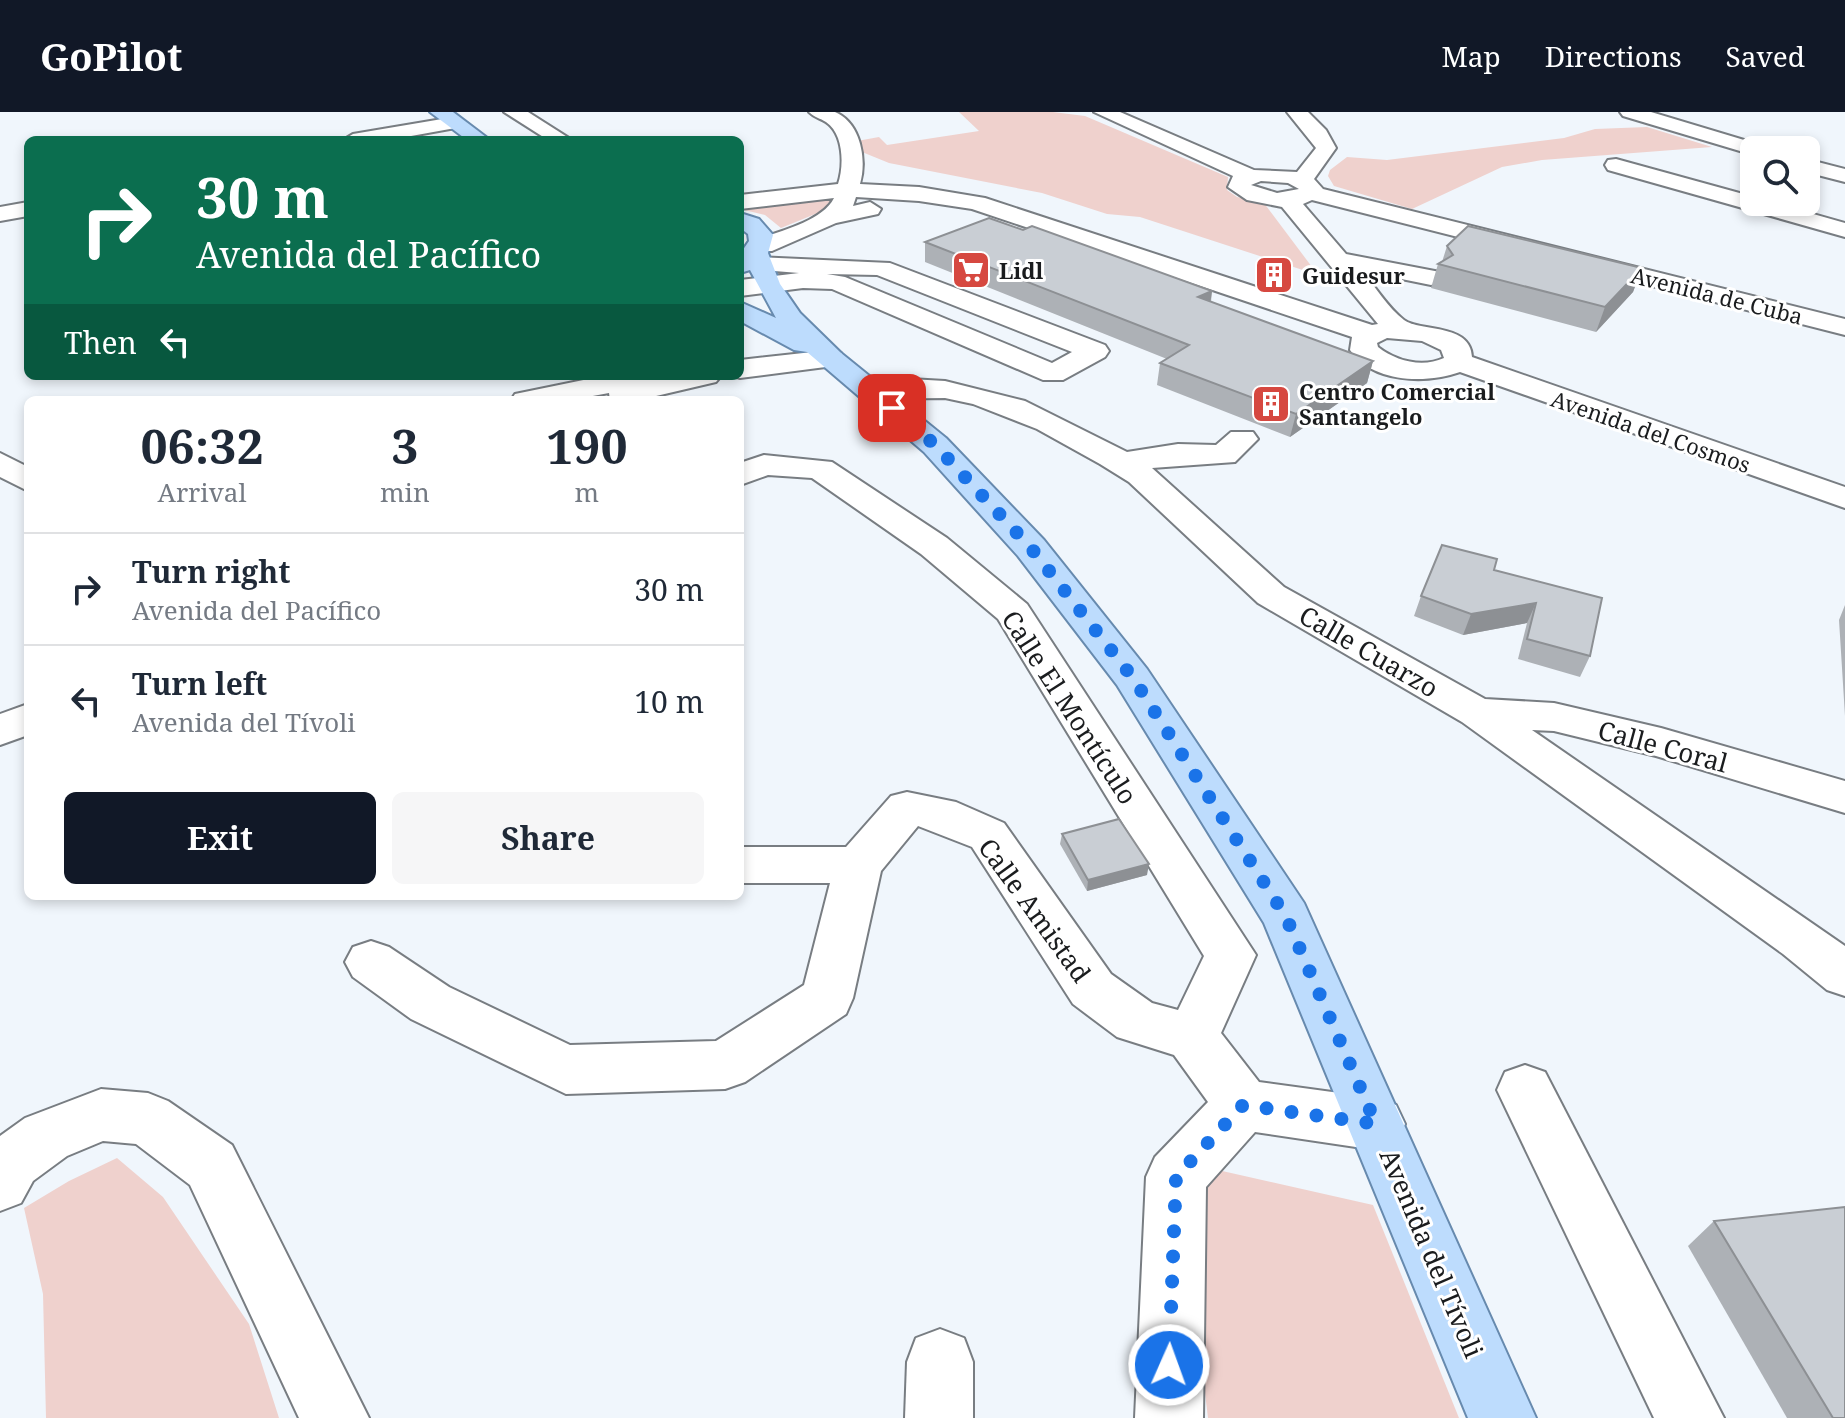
<!DOCTYPE html>
<html lang="en">
<head>
<meta charset="utf-8">
<style>
	:root { --surface:#fff; --page:#f6f6f7; --text:#1f2937; --muted:#747a83; --line:#e0e1e3; --accent:#111827 }
	body { margin:0; font-family:"Noto Serif",serif; background:var(--page); color:var(--text); height:100vh; display:flex; flex-direction:column; font-size:30px; white-space:nowrap }
	* { box-sizing:border-box; margin:0 }
	p { font-size:26px; color:var(--muted) }
	.icon { flex:none; width:44px; height:44px; fill:none; stroke:currentColor; stroke-width:2; stroke-linecap:round; stroke-linejoin:round }
	.map { position:relative; flex:1; overflow:hidden }
	.drawer { position:absolute; left:24px; top:284px; width:720px; height:504px; display:flex; flex-direction:column; background:var(--surface); border-radius:12px; box-shadow:0 4px 12px #0003 }
	.drawer>* { flex:none }
	.top-card { position:absolute; left:24px; top:24px; width:720px; height:244px; border-radius:12px; box-shadow:0 4px 12px #0003; background:#0b6e4f; color:#fff; overflow:hidden }
	.fabs { position:absolute; left:1740px; top:24px; display:grid; gap:16px }
	.fabs a { display:grid; place-items:center; width:80px; height:80px; border-radius:12px; background:var(--surface); box-shadow:0 4px 12px #0003; font-size:40px }
	.pin { position:absolute; display:grid; place-items:center; width:68px; height:68px; color:#fff; margin:-34px; border-radius:16px; box-shadow:0 4px 12px #0006 }
	.me { position:absolute; width:88px; margin:-44px; rotate:2deg; stroke-linejoin:round; filter:drop-shadow(0 0 6px #0008) }
	.turn { display:flex; align-items:center; gap:28px; height:168px; padding:0 40px; font-size:36px }
	.turn .icon { width:104px; height:104px; stroke-width:2.5 }
	.turn b { display:block; font-size:56px; line-height:68px }
	.then { display:flex; align-items:center; height:76px; padding:0 40px; background:#0003; gap:16px; font-size:30px }
	.eta { display:flex; justify-content:space-evenly; align-items:center; height:136px; text-align:center }
	.eta b { font-size:48px; font-weight:700; line-height:56px }
	.cta { display:flex; gap:16px; margin-top:auto; padding:16px 40px }
	.cta a { flex:1; height:92px; border-radius:12px; background:var(--accent); color:#fff; font-size:32px; font-weight:700; line-height:92px; text-align:center }
	.cta a+a { background:var(--page); color:var(--text) }
	ul { padding:0; list-style:none }
	li { display:flex; align-items:center; gap:24px; height:112px; padding:0 40px; border-top:2px solid var(--line) }
	li div { flex:1 }
	li b { display:block; font-size:30px }
	li em { font-style:normal }
	header { display:flex; align-items:center; gap:48px; box-sizing:border-box; height:112px; padding:0 40px; background:var(--accent); color:#fff }
	header strong { font-size:38px }
	nav { display:flex; gap:44px; margin-inline-start:auto; font-size:28px }
	.map>svg:first-child { display:block }
	.green { fill:#efd1cd }
	.lines { fill:none; stroke-linecap:round; stroke-linejoin:round }
	.minor-casing { stroke:#787d82; stroke-width:4 }
	.major-casing { stroke:#678aae; stroke-width:4 }
	.minor { fill:#fff; fill-rule:evenodd }
	.major { fill:#bddcfd; fill-rule:evenodd }
	.wall { fill:#adb1b6 }
	.shaded-wall { fill:#8d9094 }
	.building { fill:#c9ced4; stroke:#8d9094; stroke-width:2 }
	.route { stroke:#1a73e8; stroke-width:14; stroke-dasharray:0 25.2 }
	.labels { text-anchor:middle; dominant-baseline:central; stroke-width:6; stroke-linejoin:round; paint-order:stroke }
	.far-poi-label { font-size:22px; font-weight:bold; fill:#1a1c1e; stroke:#fff; text-anchor:start }
	.far-street-label { font-size:22px; fill:#1a1c1e; stroke:#fff }
	.street-label { font-size:26px; fill:#1a1c1e; stroke:#fff }
</style>
</head>
<body>
<header>
<strong>GoPilot</strong>
<nav><a>Map</a><a>Directions</a><a>Saved</a></nav>
</header>
<div class="map">
<svg width="1845" height="1306" viewBox="0 0 1845 1306">
	<rect width="100%" height="100%" fill="#f0f6fc"/>
	<g class="green">
		<polygon points="959,0 1053,0 1085,4 1228,65 1227,78 1237,85 1264,91 1318,163 1140,105 1107,102 1042,81 889,51 862,40 857,29 879,25 887,33 979,19"/>
		<polygon points="1647,15 1712,35 1542,48 1502,55 1412,97 1334,74 1328,64 1330,58 1347,45 1387,48 1564,26 1595,17"/>
		<polygon points="832,85 830,93 825,98 781,116 765,103 740,97"/>
		<polygon points="117,1046 163,1085 249,1212 279,1306 46,1306 43,1182 24,1096 69,1069"/>
		<polygon points="1209,1056 1373,1093 1459,1306 1208,1306 1202,1256 1192,1073"/>
	</g>
	<g class="lines">
		<g class="minor-casing">
			<g id="minor">
				<polygon points="504,0 528,0 572,28 548,28"/>
				<path d="M809,0H835C861,11 867,48 860,72L919,75L985,86L1372,213L1378,212L1282,95L1247,88L1228,75L1233,64L1094,0H1120L1254,58L1297,60L1316,36L1287,0H1308L1326,18L1336,36L1314,67L1323,77L1845,207V223L1312,88L1303,92L1346,142L1440,160L1444,165L1440,170L1431,173L1362,159C1375,174 1388,196 1404,208C1420,220 1471,211 1472,245L1845,375V396L1460,260C1425,272 1373,271 1350,238L1352,225L972,97L919,89L856,85L853,94L870,90L881,97L878,102L836,111L772,139H754L751,134L754,129C778,119 822,110 834,86L740,97V83L838,72C844,54 844,22 826,10C820,6 815,6 809,0ZM1261,69L1288,71L1299,77L1277,81L1251,73ZM1387,226L1422,229L1441,238L1444,246C1422,256 1396,249 1378,235L1377,231Z"/>
				<polygon points="1620,0 1651,0 1764,34 1767,38 1754,38 1754,43 1750,42 1623,4"/>
				<polygon points="454,5 464,11 461,15 389,28 343,28 353,22"/>
				<polygon points="1616,47 1754,85 1754,90 1771,90 1845,111 1845,125 1608,58 1605,53 1608,48"/>
				<polygon points="1806,47 1845,57 1845,70 1806,60"/>
				<polygon points="28,90 28,104 0,109 0,95"/>
				<path d="M759,145L890,151L1105,233L1109,239L1105,245L1063,268H1043L832,177L803,176L740,184V168L799,161L750,157L747,152ZM827,162L877,163L1072,240L1052,251L845,165Z"/>
				<polygon points="831,238 841,241 845,247 841,253 740,266 733,264 740,264 740,248"/>
				<polygon points="603,264 721,264 716,270 639,288 610,288 609,281 571,288 511,288 515,282"/>
				<polygon points="910,267 945,269 1025,289 1127,340 1178,332 1216,333 1231,320 1253,320 1258,327 1235,350 1152,356 1284,475 1485,587 1554,591 1661,616 1845,669 1845,701 1656,644 1554,619 1532,618 1845,834 1845,884 1827,878 1783,842 1462,610 1258,491 1129,370 1100,352 1037,317 973,292 945,286 864,287 860,281 864,275"/>
				<polygon points="0,341 28,355 28,379 0,365"/>
				<polygon points="764,343 832,350 947,426 1027,492 1256,843 1221,921 1259,970 1376,986 1396,993 1405,1012 1396,1031 1376,1038 1255,1020 1206,1075 1203,1306 1135,1306 1146,1065 1155,1045 1208,990 1174,943 1117,925 1073,892 972,735 918,714 881,759 853,886 846,902 745,970 725,977 566,982 411,907 353,865 345,850 353,835 371,829 389,835 449,875 570,933 716,929 804,873 830,771 740,771 740,735 846,735 891,684 907,680 956,690 1004,711 1111,862 1152,891 1178,898 1204,844 998,507 921,442 812,366 768,363 740,373 740,351"/>
				<polygon points="28,592 28,623 0,633 0,602"/>
				<polygon points="1525,953 1545,960 1724,1306 1654,1306 1497,978 1505,960"/>
				<polygon points="101,977 148,981 168,989 232,1033 369,1306 299,1306 190,1073 136,1032 103,1029 67,1044 33,1069 21,1091 0,1099 0,1024 25,1006"/>
				<polygon points="940,1217 964,1226 973,1250 973,1306 905,1306 907,1250 916,1226"/>
			</g>
		</g>
		<g class="major-casing">
			<g id="major">
				<polygon points="430,0 453,0 490,28 467,28"/>
				<polygon points="740,101 759,107 773,123 768,141 780,172 800,201 841,241 946,326 1044,428 1147,557 1304,791 1536,1306 1468,1306 1264,811 1117,573 1018,444 924,340 807,240 794,238 740,209 740,190 776,206 750,158 740,161 740,142 749,129 748,122 740,116"/>
			</g>
		</g>
		<use href="#minor" class="minor"/>
		<use href="#major" class="major"/>
	</g>
	<g class="wall">
		<polygon points="1023,118 1212,179 1211,190 1373,249 1367,271 1290,325 1157,273 1160,251 1167,247 925,150 925,130"/>
		<polygon points="1447,134 1642,156 1633,180 1596,220 1431,176 1438,152 1442,150"/>
		<polygon points="1494,458 1590,544 1580,565 1518,547 1527,511 1463,523 1414,504 1421,484"/>
		<polygon points="1845,493 1845,604 1839,508"/>
		<polygon points="1062,722 1147,763 1087,779 1060,732"/>
		<polygon points="1714,1109 1845,1306 1787,1306 1688,1134"/>
	</g>
	<g class="shaded-wall">
		<polygon points="1642,156 1633,180 1596,220 1605,195"/>
		<polygon points="1212,179 1209,199 1198,185"/>
		<polygon points="1373,249 1367,271 1290,325 1296,302"/>
		<polygon points="1536,491 1527,511 1463,523 1471,502"/>
		<polygon points="1149,752 1147,763 1087,779 1088,768"/>
	</g>
	<g class="building">
		<polygon points="989,106 1023,118 1032,114 1212,179 1198,185 1373,249 1296,302 1160,251 1189,233 925,130"/>
		<polygon points="1468,114 1642,156 1605,195 1438,152 1453,143 1447,134"/>
		<polygon points="1442,433 1497,447 1494,458 1602,486 1590,544 1527,527 1536,491 1471,502 1421,484"/>
		<polygon points="1119,707 1149,752 1088,768 1062,722"/>
		<polygon points="1845,1095 1845,1306 1833,1306 1714,1109"/>
	</g>
	<g class="lines">
		<polyline class="route" points="892,296 935,333 1031,436 1133,566 1286,805 1376,1012 1243,993 1176,1065 1169,1253"/>
	</g>
	<defs>
		<g id="supermarket-square" transform="scale(2)"><rect x="-9" y="-9" width="18" height="18" rx="4" fill="#d64840" stroke="#fff"/><path d="M-6-5.5h2.5l.6 2H6L4.5 2H-2.5L-4.4-4H-6ZM-1.5 3.2a1.3 1.3 0 1 0 .1 0ZM3 3.2a1.3 1.3 0 1 0 .1 0Z" fill="#fff"/></g>
		<g id="building-square" transform="scale(2)"><rect x="-9" y="-9" width="18" height="18" rx="4" fill="#d64840" stroke="#fff"/><path d="M-4-6H4V6H1V3H-1V6H-4ZM-2.5-4.3h1.7v1.8h-1.7ZM.8-4.3h1.7v1.8H.8ZM-2.5-1h1.7V.8h-1.7ZM.8-1h1.7V.8H.8Z" fill="#fff"/></g>
	</defs>
	<g fill-rule="evenodd">
		<use href="#supermarket-square" x="971" y="158"/>
		<use href="#building-square" x="1274" y="163"/>
		<use href="#building-square" x="1271" y="292"/>
	</g>
	<g class="labels">
		<g class="far-poi-label">
			<text x="999" y="158">Lidl</text>
			<text x="1302" y="163">Guidesur</text>
			<text x="1299" y="279">Centro Comercial<tspan x="1299" dy="25">Santangelo</tspan></text>
		</g>
		<g class="far-street-label">
			<text transform="translate(1717 183) rotate(14)">Avenida de Cuba</text>
			<text transform="translate(1651 319) rotate(19)">Avenida del Cosmos</text>
		</g>
		<g class="street-label">
			<text transform="translate(1369 539) rotate(30)">Calle Cuarzo</text>
			<text transform="translate(1070 595) rotate(57)">Calle El Montículo</text>
			<text transform="translate(1663 634) rotate(15)">Calle Coral</text>
			<text transform="translate(1035 798) rotate(54)">Calle Amistad</text>
			<text transform="translate(1432 1141) rotate(67)">Avenida del Tívoli</text>
		</g>
	</g>
</svg>
<div class="fabs">
<a><svg class="icon" aria-label="search" viewBox="0 0 24 24"><circle cx="10" cy="10" r="6"/><path d="M15 15l6 6"/></svg></a>
</div>
<div class="pin" style="left:892px;top:296px;background:#d93025"><svg class="icon" aria-label="arrive" viewBox="0 0 24 24"><path d="M6 21V4h12l-3 4 3 4H6"/></svg></div>
<svg class="me" style="left:1169px;top:1253px" viewBox="-20 -20 40 40"><circle r="17" fill="#1a73e8" stroke="#fff" stroke-width="3"/><path d="M0-11L8 9 0 5-8 9z" fill="#fff"/></svg>
<div class="top-card">
<div class="turn"><svg class="icon" aria-label="right" viewBox="0 0 24 24"><path d="M7 20v-9h11M14 6l5 5-5 5"/></svg><div><b>30 m</b>Avenida del Pacífico</div></div>
<div class="then">Then<svg class="icon" aria-label="left" viewBox="0 0 24 24"><path d="M17 20v-9H6M10 6l-5 5 5 5"/></svg></div>
</div>
<section class="drawer">
<div class="eta">
<div><b>06:32</b><p>Arrival</p></div>
<div><b>3</b><p>min</p></div>
<div><b>190</b><p>m</p></div>
</div>
<ul>
<li><svg class="icon" aria-label="right" viewBox="0 0 24 24"><path d="M7 20v-9h11M14 6l5 5-5 5"/></svg><div><b>Turn right</b><p>Avenida del Pacífico</p></div><em>30 m</em></li>
<li><svg class="icon" aria-label="left" viewBox="0 0 24 24"><path d="M17 20v-9H6M10 6l-5 5 5 5"/></svg><div><b>Turn left</b><p>Avenida del Tívoli</p></div><em>10 m</em></li>
</ul>
<div class="cta"><a>Exit</a><a>Share</a></div>
</section>
</div>
</body>
</html>
